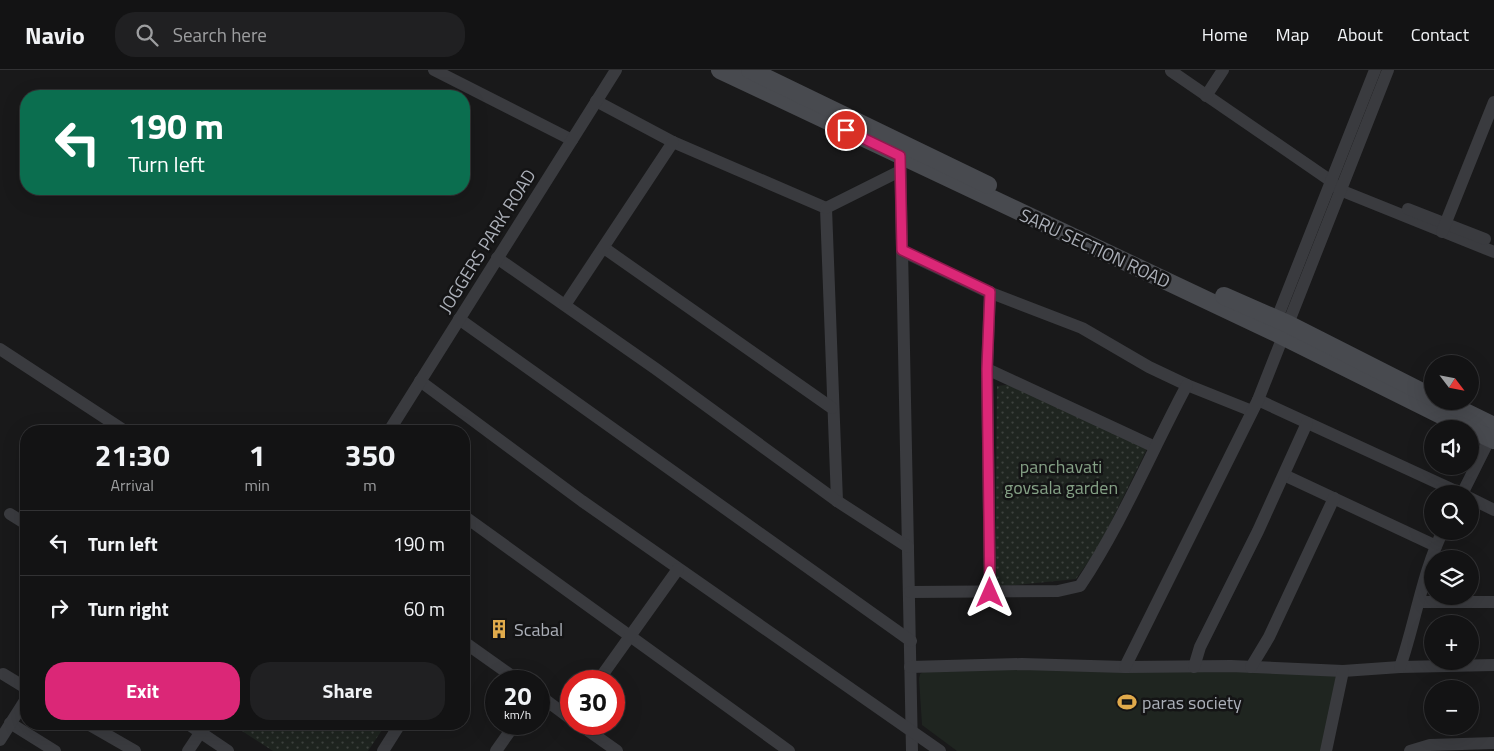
<!DOCTYPE html>
<html lang="en">
<head>
<meta charset="utf-8">
<style>
	:root { --surface:#131314; --page:#202022; --text:#f1f3f6; --muted:#9d9ea0; --line:#323234; --accent:#db2777 }
	body { margin:0; font-family:"Titillium Web",sans-serif; background:var(--page); color:var(--text); height:100vh; display:flex; flex-direction:column; font-size:19px; white-space:nowrap }
	* { box-sizing:border-box; margin:0 }
	p { font-size:16px; color:var(--muted) }
	.icon { flex:none; width:28px; height:28px; fill:none; stroke:currentColor; stroke-width:2; stroke-linecap:round; stroke-linejoin:round }
	.map { position:relative; flex:1; overflow:hidden }
	.panel { position:absolute; left:20px; top:355px; width:450px; height:305px; display:flex; flex-direction:column; background:var(--surface); border-radius:20px; box-shadow:0 5px 20px #0002,0 0 0 1px var(--line) }
	.panel>* { flex:none }
	.guide { position:absolute; left:20px; top:20px; width:450px; height:105px; border-radius:20px; box-shadow:0 5px 20px #0002,0 0 0 1px var(--line); background:#0b6e4f; color:#fff; overflow:hidden }
	.needle { width:32px; rotate:122deg }
	.tools { position:absolute; left:1424px; top:285px; display:grid; gap:10px }
	.tools a { display:grid; place-items:center; width:55px; height:55px; border-radius:50%; background:var(--surface); box-shadow:0 5px 20px #0002,0 0 0 1px var(--line); font-size:25px }
	.speed { position:absolute; left:485px; top:600px; display:flex; gap:10px; font-size:25px; font-weight:700; text-align:center }
	.speed>* { display:grid; place-content:center; width:65px; height:65px; border-radius:50%; background:var(--surface); box-shadow:0 5px 20px #0002,0 0 0 1px var(--line); line-height:1 }
	.speed small { font-size:12px; font-weight:400 }
	.speed .limit { border:8px solid #d22; background:#fff; color:#111 }
	.pin { position:absolute; display:grid; place-items:center; width:42px; height:42px; color:#fff; margin:-21px; border:2px solid #fff; border-radius:50%; box-shadow:0 1px 5px #0007 }
	.me { position:absolute; width:55px; margin:-28px; rotate:0deg; stroke-linejoin:round; filter:drop-shadow(0 0 4px #0008) }
	.turn { display:flex; align-items:center; gap:18px; height:105px; padding:0 25px; font-size:22px }
	.turn .icon { width:65px; height:65px; stroke-width:2.5 }
	.turn b { display:block; font-size:35px; line-height:42px }
	.eta { display:flex; justify-content:space-evenly; align-items:center; height:85px; text-align:center }
	.eta b { font-size:30px; font-weight:700; line-height:35px }
	.primary-button { display:flex; gap:10px; margin-top:auto; padding:10px 25px }
	.primary-button a { flex:1; height:58px; border-radius:20px; background:var(--accent); color:#fff; font-size:20px; font-weight:700; line-height:58px; text-align:center }
	.primary-button a+a { background:var(--page); color:var(--text) }
	ul { padding:0; list-style:none }
	li { display:flex; align-items:center; gap:15px; height:65px; padding:0 25px; border-top:1px solid var(--line) }
	li div { flex:1 }
	li b { display:block; font-size:19px }
	li em { font-style:normal }
	header { display:flex; align-items:center; gap:30px; box-sizing:border-box; height:70px; padding:0 25px; background:var(--surface); border-bottom:1px solid var(--line) }
	header strong { font-size:24px }
	nav { display:flex; gap:28px; margin-inline-start:auto; font-size:18px }
	.search { width:350px; height:45px; background:var(--page); display:flex; align-items:center; gap:12px; box-sizing:border-box; padding:0 18px; border-radius:20px; color:var(--muted); font-size:19px }
	.map>svg:first-child { display:block }
	.park { fill:url(#park-dots) }
	.garden { fill:#1f2520 }
	.lines { fill:none; stroke-linecap:round; stroke-linejoin:round }
	.street { stroke:#3a3b3f; stroke-width:12 }
	.secondary { stroke:#484a4f; stroke-width:18 }
	.route-casing { stroke:#8e194d; stroke-width:12 }
	.route { stroke:#db2777; stroke-width:9 }
	.labels { text-anchor:middle; dominant-baseline:central; stroke-width:5; stroke-linejoin:round; paint-order:stroke }
	.street-label { font-size:18px; fill:#acb0b9; stroke:#141415 }
	.park-label { font-size:18px; fill:#85a186; stroke:#141415 }
	.poi-label { font-size:18px; fill:#acb0b9; stroke:#141415; text-anchor:start }
</style>
</head>
<body>
<header>
<strong>Navio</strong>
<div class="search"><svg class="icon" aria-label="search" viewBox="0 0 24 24"><circle cx="10" cy="10" r="6"/><path d="M15 15l6 6"/></svg>Search here</div>
<nav><a>Home</a><a>Map</a><a>About</a><a>Contact</a></nav>
</header>
<div class="map">
<svg width="1494" height="681" viewBox="0 0 1494 681">
	<defs>
		<pattern id="park-dots" width="8" height="8" patternUnits="userSpaceOnUse" patternTransform="scale(1.25)"><rect width="8" height="8" fill="#1f2520"/><path d="M2 2h.1M6 6h.1" fill="none" stroke="#3d423e" stroke-width="1.8" stroke-linecap="round"/></pattern>
	</defs>
	<rect width="100%" height="100%" fill="#19191a"/>
	<g class="park">
		<polygon points="1015,314 1147,379 1098,478 1076,509 995,517 997,316"/>
		<polygon points="231,654 386,654 368,681 273,681"/>
	</g>
	<polygon class="garden" points="1196,596 1339,605 1324,681 957,681 922,655 919,609 920,604 928,599"/>
	<g class="lines">
		<g class="street">
			<polyline points="434,0 572,70"/>
			<polyline points="1171,1 1331,111 1340,120 1494,182"/>
			<polyline points="1206,26 1223,0"/>
			<polyline points="596,31 673,72 826,138 837,431"/>
			<polyline points="900,79 912,681"/>
			<polyline points="826,138 900,101"/>
			<polyline points="1408,139 1485,169"/>
			<polyline points="1442,162 1494,32"/>
			<polyline points="604,178 832,338"/>
			<polyline points="902,181 986,221 1082,258 1149,297 1187,315 1252,341"/>
			<polyline points="497,188 656,299 837,431 908,477"/>
			<polyline points="565,235 673,72"/>
			<polyline points="459,249 911,571"/>
			<polyline points="1274,256 1375,0"/>
			<polyline points="0,279 125,361"/>
			<polyline points="987,299 1155,377"/>
			<polyline points="420,311 582,431 940,681"/>
			<polyline points="1258,330 1462,424"/>
			<polyline points="389,361 616,0"/>
			<polyline points="1284,405 1436,476"/>
			<polyline points="1462,424 1490,368"/>
			<polyline points="1470,428 1494,440"/>
			<polyline points="10,444 26,454"/>
			<polyline points="464,446 789,681"/>
			<path d="M910,522L1058,521L1080,516C1122,453 1151,382 1187,315"/>
			<polyline points="990,523 987,299 990,222"/>
			<polyline points="1420,532 1494,532"/>
			<polyline points="464,572 519,611"/>
			<polyline points="910,597 1022,594 1125,597 1231,596 1343,601 1400,597 1494,595"/>
			<polyline points="1125,597 1258,330 1388,0"/>
			<polyline points="1194,597 1200,577 1258,461 1307,353"/>
			<polyline points="1251,597 1269,567 1334,428"/>
			<path d="M1400,597C1415,554 1423,500 1443,461"/>
			<polyline points="3,604 26,618"/>
			<polyline points="598,611 678,499"/>
			<polyline points="539,625 571,649"/>
			<polyline points="10,653 55,681"/>
			<polyline points="88,654 135,681"/>
			<polyline points="188,654 228,681"/>
			<polyline points="579,654 617,681"/>
			<polyline points="0,670 26,629"/>
			<polyline points="188,681 206,654"/>
			<polyline points="383,681 400,654"/>
			<polyline points="496,681 515,654"/>
			<polyline points="1326,681 1343,601"/>
			<polyline points="1410,681 1430,675 1494,673"/>
		</g>
		<g class="secondary">
			<polyline points="720,0 1272,261 1469,359"/>
			<polyline points="750,0 988,115"/>
			<polyline points="1224,226 1288,254 1432,327"/>
			<polyline points="1443,331 1494,356"/>
			<polyline points="1470,359 1494,370"/>
		</g>
	</g>
	<g class="lines">
		<g class="route-casing">
			<polyline id="route" points="846,60 900,86 902,180 990,222 987,299 990,523"/>
		</g>
		<use href="#route" class="route"/>
	</g>
	<defs>
		<g id="building-bare" transform="scale(1.5)"><path d="M-4-6H4V6H1V3H-1V6H-4ZM-2.5-4.3h1.7v1.8h-1.7ZM.8-4.3h1.7v1.8H.8ZM-2.5-1h1.7V.8h-1.7ZM.8-1h1.7V.8H.8Z" fill="#e0aa4b" stroke="#141415" stroke-width="2.5" paint-order="stroke"/></g>
		<g id="stadium-bare" transform="scale(1.5)"><path d="M0-5a6.5 5 0 1 0 0 10a6.5 5 0 1 0 0-10ZM-3.5-1.8h7v3.6h-7Z" fill="#e0aa4b" stroke="#141415" stroke-width="2.5" paint-order="stroke"/></g>
	</defs>
	<g fill-rule="evenodd">
		<use href="#building-bare" x="499" y="559"/>
		<use href="#stadium-bare" x="1127" y="632"/>
	</g>
	<g class="labels">
		<g class="street-label">
			<text transform="translate(487 171) rotate(-58)">JOGGERS PARK ROAD</text>
			<text transform="translate(1095 178) rotate(25)">SARU SECTION ROAD</text>
		</g>
		<g class="park-label">
			<text x="1061" y="396">panchavati<tspan x="1061" dy="21">govsala garden</tspan></text>
		</g>
		<g class="poi-label">
			<text x="514" y="559">Scabal</text>
			<text x="1142" y="632">paras society</text>
		</g>
	</g>
</svg>
<div class="tools">
<a><svg class="needle" viewBox="-14 -14 28 28"><path d="M0-13l5 13h-10z" fill="#e53935"/><path d="M0 13l5-13h-10z" fill="#9d9ea0"/></svg></a>
<a><svg class="icon" aria-label="sound" viewBox="0 0 24 24"><path d="M4 9h4l5-4v14l-5-4H4zM17 9q2 3 0 6"/></svg></a>
<a><svg class="icon" aria-label="search" viewBox="0 0 24 24"><circle cx="10" cy="10" r="6"/><path d="M15 15l6 6"/></svg></a>
<a><svg class="icon" aria-label="layers" viewBox="0 0 24 24"><path d="M12 4l9 5-9 5-9-5zM3 14l9 5 9-5"/></svg></a>
<a>+</a>
<a>−</a>
</div>
<div class="speed"><div>20<small>km/h</small></div><div class="limit">30</div></div>
<div class="pin" style="left:846px;top:60px;background:#d93025"><svg class="icon" aria-label="arrive" viewBox="0 0 24 24"><path d="M6 21V4h12l-3 4 3 4H6"/></svg></div>
<svg class="me" style="left:990px;top:523px" viewBox="-20 -20 40 40"><path d="M0-17L14 15 0 8-14 15z" fill="#db2777" stroke="#fff" stroke-width="4"/></svg>
<div class="guide">
<div class="turn"><svg class="icon" aria-label="left" viewBox="0 0 24 24"><path d="M17 20v-9H6M10 6l-5 5 5 5"/></svg><div><b>190 m</b>Turn left</div></div>
</div>
<section class="panel">
<div class="eta">
<div><b>21:30</b><p>Arrival</p></div>
<div><b>1</b><p>min</p></div>
<div><b>350</b><p>m</p></div>
</div>
<ul>
<li><svg class="icon" aria-label="left" viewBox="0 0 24 24"><path d="M17 20v-9H6M10 6l-5 5 5 5"/></svg><div><b>Turn left</b></div><em>190 m</em></li>
<li><svg class="icon" aria-label="right" viewBox="0 0 24 24"><path d="M7 20v-9h11M14 6l5 5-5 5"/></svg><div><b>Turn right</b></div><em>60 m</em></li>
</ul>
<div class="primary-button"><a>Exit</a><a>Share</a></div>
</section>
</div>
</body>
</html>
